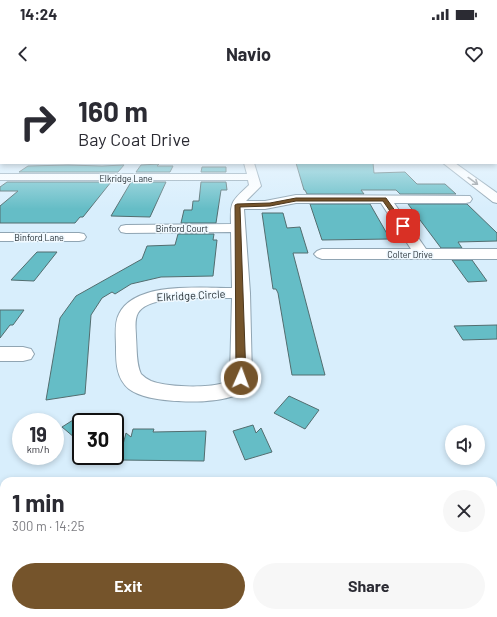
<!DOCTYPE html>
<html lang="en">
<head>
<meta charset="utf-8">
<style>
	:root { --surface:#fff; --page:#f7f7f7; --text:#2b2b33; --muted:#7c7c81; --accent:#75542b }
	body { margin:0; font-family:Barlow,sans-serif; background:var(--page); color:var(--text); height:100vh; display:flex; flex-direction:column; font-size:15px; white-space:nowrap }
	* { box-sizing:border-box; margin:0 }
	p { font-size:13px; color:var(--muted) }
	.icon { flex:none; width:22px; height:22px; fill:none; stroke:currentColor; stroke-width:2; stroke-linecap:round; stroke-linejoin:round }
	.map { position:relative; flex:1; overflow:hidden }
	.drawer { position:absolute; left:0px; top:397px; width:497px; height:140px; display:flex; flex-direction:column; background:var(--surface); border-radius:12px 12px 0 0; box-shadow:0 2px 6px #0003 }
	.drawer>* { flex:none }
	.hud { position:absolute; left:0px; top:0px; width:497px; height:84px; box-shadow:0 2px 6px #0003; background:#fff; color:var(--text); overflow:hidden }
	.fabs { position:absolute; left:445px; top:345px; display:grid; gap:8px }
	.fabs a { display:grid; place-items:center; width:40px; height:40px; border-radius:50%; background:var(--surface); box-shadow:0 2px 6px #0003; font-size:20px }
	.speed { position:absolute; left:12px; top:333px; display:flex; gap:8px; font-size:20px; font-weight:700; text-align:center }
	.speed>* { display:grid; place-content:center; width:52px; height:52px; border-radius:50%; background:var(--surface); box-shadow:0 2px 6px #0003; line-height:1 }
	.speed small { font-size:10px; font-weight:400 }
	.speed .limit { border:2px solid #111; border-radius:6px; background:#fff; color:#111 }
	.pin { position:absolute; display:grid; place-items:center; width:34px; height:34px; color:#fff; margin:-17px; border-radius:8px; box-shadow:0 2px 6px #0006 }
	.me { position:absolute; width:44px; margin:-22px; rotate:2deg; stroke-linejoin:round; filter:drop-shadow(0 0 3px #0008) }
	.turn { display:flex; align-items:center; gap:14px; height:84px; padding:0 12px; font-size:18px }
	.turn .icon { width:52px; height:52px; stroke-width:2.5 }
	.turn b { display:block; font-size:28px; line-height:34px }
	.round { display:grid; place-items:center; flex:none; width:42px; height:42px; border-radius:21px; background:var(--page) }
	.headline { display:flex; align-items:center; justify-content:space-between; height:68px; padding:0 12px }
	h1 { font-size:24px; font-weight:700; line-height:30px }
	.action { display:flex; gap:8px; margin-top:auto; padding:8px 12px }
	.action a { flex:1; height:46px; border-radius:24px; background:var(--accent); color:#fff; font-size:16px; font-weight:700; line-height:46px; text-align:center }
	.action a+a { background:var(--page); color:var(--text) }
	.status { display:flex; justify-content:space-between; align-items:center; height:28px; padding:0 20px; background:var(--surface); direction:ltr }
	.status svg { height:11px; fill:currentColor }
	header { display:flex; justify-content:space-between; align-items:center; height:52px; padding:0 12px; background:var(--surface); font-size:18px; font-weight:700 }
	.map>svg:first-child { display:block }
	.building { fill:#65bdc6; stroke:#536d6f }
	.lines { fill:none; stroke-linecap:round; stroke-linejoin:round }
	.service-casing { stroke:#90a5b3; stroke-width:2 }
	.minor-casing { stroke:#90a5b3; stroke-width:2 }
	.trunk-casing { stroke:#90a5b3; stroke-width:2 }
	.service { fill:#fff; fill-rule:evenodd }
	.minor { fill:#fff; fill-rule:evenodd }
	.trunk { fill:#fff; fill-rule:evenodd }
	.oneway { stroke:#94989b }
	.route { fill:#75542b; stroke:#4c371c }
	.labels { text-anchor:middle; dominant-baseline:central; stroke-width:3; stroke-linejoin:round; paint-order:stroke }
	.far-street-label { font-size:9px; fill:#293237; stroke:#f0f9ff }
	.street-label { font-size:11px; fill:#293237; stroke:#f0f9ff }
</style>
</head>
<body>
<div class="status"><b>14:24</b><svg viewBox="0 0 49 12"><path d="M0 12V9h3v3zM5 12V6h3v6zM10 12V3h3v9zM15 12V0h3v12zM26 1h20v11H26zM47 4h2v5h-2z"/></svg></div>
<header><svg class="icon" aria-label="back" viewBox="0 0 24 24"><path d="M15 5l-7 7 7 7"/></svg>Navio<svg class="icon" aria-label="heart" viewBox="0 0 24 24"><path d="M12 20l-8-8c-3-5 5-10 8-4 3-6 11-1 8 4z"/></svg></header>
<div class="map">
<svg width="497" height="537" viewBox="0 0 497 537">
	<rect width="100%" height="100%" fill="#d8eefc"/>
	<g class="building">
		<polygon points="296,83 373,83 374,93 405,92 417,104 445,104 456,114 400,114 396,110 361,110 364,114 307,114 305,110 304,110"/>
		<polygon points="159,84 157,86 173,86 170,92 136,92 141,85"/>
		<polygon points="68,85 102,86 124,85 118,92 19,92 28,86"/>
		<polygon points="202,87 226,87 226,92 201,92"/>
		<polygon points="7,102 111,102 83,137 80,137 75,143 0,143 0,126 18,111 0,111 0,107"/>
		<polygon points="131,102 166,102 150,137 111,136"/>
		<polygon points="201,102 226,102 227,110 221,110 216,143 181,143 184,130 192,130 193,121 199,121"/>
		<polygon points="310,124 370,124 390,159 322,160"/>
		<polygon points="408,124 467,124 497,153 497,161 458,162 462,168 441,168"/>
		<polygon points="262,133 283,133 287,148 300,147 308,173 293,173 325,295 292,295 278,213 276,209 273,209"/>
		<polygon points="178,154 214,154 213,160 217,160 213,196 161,197 131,204 115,214 112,212 102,218 91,235 85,314 46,320 60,238 76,216 142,179 147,166 175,165"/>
		<polygon points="37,172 57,172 34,201 11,200"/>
		<polygon points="452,180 472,180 487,201 468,202"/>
		<polygon points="0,230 24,230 13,245 10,245 0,258"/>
		<polygon points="497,245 497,259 463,260 454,246"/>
		<polygon points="289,316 319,330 305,349 274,333"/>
		<polygon points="81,335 81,363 62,347"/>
		<polygon points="253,345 256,353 261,348 272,372 245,380 233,351"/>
		<polygon points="133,349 154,349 153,352 206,351 204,381 119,380 126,353 131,357"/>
	</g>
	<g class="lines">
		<g class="service-casing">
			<rect id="service" x="0" y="74" width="1" height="2"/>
		</g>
		<g class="minor-casing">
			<g id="minor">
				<rect x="0" y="56" width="1" height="6"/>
				<path d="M244,83H254L261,106L246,121H265L296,115L470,116L472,119L470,122L466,123H394L426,169H497V179H322L317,177L314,174L317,171L322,169H411L381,123H296L265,129H244L250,213L252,298C248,305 244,312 236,315C214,325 148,324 129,309C116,298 116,282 116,267C116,257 114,243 119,234C135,201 201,208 232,208L231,152L126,153L121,152L119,149L121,146L126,145L231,144C230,121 232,121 249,105L248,100H0V94H247ZM232,218L230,296C227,299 224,303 220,304C204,308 166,307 151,301C147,299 144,297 141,294C136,284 137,269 136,257C136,250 134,240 138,233C149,213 211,219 232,218Z"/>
				<polygon points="0,153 79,153 84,154 86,157 84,160 79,161 0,161"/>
				<polygon points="0,267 23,267 31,269 34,274 31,279 23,281 0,281"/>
			</g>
		</g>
		<g class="trunk-casing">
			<polygon id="trunk" points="443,83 455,83 497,113 497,123 493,122"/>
		</g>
		<use href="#service" class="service"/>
		<use href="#minor" class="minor"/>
		<use href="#trunk" class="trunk"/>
	</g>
	<defs><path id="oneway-shaft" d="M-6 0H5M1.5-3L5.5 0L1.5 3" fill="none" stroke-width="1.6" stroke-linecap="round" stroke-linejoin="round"/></defs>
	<use class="oneway" href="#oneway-shaft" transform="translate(473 101) rotate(36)"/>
	<linearGradient id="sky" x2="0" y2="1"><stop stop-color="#83c3d8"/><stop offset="0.42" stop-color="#edf7fe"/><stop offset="1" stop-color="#edf7fe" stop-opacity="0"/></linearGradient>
	<rect width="497" height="129" fill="url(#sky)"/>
	<polygon class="route" points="296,118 386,118 406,146 401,147 383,121 296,121 270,126 240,127 246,298 241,301 238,301 236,298 235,125 237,124 270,123"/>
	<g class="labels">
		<g class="far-street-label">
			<text x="126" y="98">Elkridge Lane</text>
			<text x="182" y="148">Binford Court</text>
			<text x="39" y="157">Binford Lane</text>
			<text x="410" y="174">Colter Drive</text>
		</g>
		<g class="street-label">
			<text transform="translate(191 215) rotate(-3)">Elkridge Circle</text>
		</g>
	</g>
</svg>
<div class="fabs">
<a><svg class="icon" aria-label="sound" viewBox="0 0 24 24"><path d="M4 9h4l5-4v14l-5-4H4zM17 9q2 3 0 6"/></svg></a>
</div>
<div class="speed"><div>19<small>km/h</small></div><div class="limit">30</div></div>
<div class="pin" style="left:403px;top:146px;background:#d93025"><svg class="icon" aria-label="arrive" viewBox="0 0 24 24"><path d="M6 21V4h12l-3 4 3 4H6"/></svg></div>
<svg class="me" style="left:241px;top:298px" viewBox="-20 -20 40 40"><circle r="17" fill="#75542b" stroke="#fff" stroke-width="3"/><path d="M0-11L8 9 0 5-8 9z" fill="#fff"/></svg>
<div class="hud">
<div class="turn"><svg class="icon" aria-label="right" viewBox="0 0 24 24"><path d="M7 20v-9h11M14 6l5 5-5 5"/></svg><div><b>160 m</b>Bay Coat Drive</div></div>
</div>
<section class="drawer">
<div class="headline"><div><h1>1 min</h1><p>300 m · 14:25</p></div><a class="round"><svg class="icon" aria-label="close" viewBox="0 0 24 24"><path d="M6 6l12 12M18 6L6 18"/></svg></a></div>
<div class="action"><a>Exit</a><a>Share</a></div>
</section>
</div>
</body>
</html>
